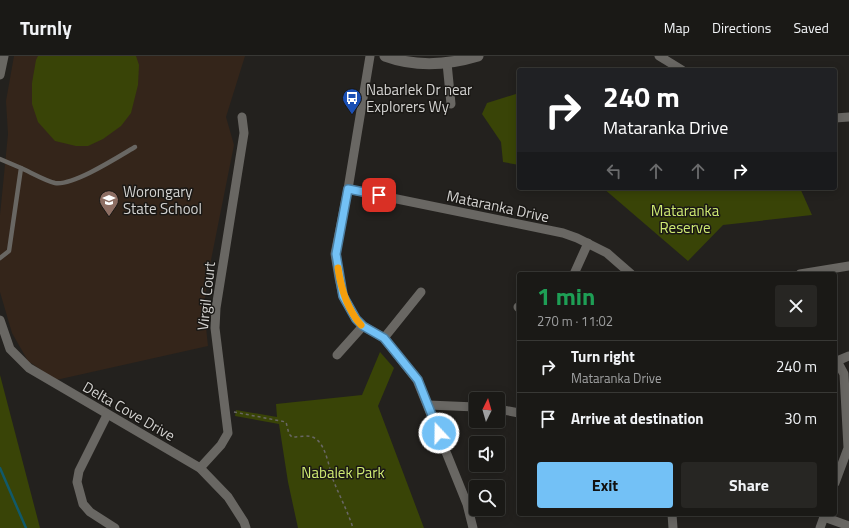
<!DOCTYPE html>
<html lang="en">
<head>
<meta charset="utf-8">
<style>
	:root { --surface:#1a1916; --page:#272623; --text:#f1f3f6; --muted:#9fa0a1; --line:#383835; --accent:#73c1f6 }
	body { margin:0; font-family:"Titillium Web",sans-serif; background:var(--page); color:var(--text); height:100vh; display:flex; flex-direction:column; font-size:15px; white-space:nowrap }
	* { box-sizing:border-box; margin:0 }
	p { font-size:13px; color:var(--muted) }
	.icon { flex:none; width:22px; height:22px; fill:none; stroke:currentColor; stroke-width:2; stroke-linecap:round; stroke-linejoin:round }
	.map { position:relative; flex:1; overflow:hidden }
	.side { position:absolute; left:517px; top:216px; width:320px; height:244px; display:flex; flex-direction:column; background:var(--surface); border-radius:4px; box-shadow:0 2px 10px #0003,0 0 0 1px var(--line) }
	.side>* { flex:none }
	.banner { position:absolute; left:517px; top:12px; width:320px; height:122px; border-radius:4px; box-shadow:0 2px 10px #0003,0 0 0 1px var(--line); background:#202124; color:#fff; overflow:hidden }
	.needle { width:26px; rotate:5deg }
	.fabs { position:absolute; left:469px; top:336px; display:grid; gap:8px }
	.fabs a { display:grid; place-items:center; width:36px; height:36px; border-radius:4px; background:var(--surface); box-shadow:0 2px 10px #0003,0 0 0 1px var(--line); font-size:20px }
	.pin { position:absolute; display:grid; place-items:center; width:34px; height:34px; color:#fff; margin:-17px; border-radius:8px; box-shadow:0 2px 6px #0006 }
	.me { position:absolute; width:44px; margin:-22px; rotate:339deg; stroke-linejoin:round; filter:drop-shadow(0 0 3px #0008) }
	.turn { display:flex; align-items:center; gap:14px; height:84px; padding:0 20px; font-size:18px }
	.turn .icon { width:52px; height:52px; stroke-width:2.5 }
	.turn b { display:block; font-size:28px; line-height:34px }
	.lanes { display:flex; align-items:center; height:38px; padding:0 20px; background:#0003; justify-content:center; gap:20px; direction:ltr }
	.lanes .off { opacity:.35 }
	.round { display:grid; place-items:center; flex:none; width:42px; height:42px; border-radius:4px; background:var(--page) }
	.summary { display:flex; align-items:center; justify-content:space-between; height:68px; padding:0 20px }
	h1 { font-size:24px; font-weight:700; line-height:30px; color:#1e9e55 }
	.button { display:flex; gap:8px; margin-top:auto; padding:8px 20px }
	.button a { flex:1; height:46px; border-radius:4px; background:var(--accent); color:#111; font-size:16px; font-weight:700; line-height:46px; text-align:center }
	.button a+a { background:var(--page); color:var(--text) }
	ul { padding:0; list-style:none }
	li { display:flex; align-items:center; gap:12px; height:52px; padding:0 20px; border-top:1px solid var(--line) }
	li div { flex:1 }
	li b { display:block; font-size:15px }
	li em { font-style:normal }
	header { display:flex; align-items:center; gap:24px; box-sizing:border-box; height:56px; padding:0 20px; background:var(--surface); border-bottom:1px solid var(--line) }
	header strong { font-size:19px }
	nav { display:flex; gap:22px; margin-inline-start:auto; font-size:14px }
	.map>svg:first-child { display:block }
	.education { fill:#34251a }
	.green { fill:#394407 }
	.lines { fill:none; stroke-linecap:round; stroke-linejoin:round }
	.stream { stroke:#115969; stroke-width:2.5 }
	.path { stroke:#696765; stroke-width:1.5; stroke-dasharray:3 3; stroke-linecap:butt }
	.service { stroke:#696763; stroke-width:4.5 }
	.minor { stroke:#696763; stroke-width:9 }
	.tertiary { stroke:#696763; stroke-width:11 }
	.route-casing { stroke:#4b7da0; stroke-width:10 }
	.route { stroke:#73c1f6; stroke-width:7 }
	.slow { stroke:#f59e0b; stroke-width:7 }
	.labels { text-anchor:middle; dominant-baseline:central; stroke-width:3; stroke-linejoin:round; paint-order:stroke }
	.poi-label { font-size:15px; fill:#d3d2d0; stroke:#1a1815; text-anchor:start }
	.street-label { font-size:15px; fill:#d3d2d0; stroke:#1a1815 }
	.park-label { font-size:15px; fill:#cee972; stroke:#1a1815 }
</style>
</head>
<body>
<header>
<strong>Turnly</strong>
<nav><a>Map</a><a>Directions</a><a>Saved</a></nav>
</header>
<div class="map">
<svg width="849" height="472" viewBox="0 0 849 472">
	<rect width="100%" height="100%" fill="#23211e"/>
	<polygon class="education" points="14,0 245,0 226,61 234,89 207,224 204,252 208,290 56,324 28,305 12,277 0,236 0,159 8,78 6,45"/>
	<g class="green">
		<polygon points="38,0 136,0 139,9 138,29 131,57 121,70 103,83 88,90 76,90 55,85 38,66 32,48 32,27 36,4"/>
		<polygon points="519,37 519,109 503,106 501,86 482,58 487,47"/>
		<polygon points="603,132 800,132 812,159 723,169 688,205"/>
		<polygon points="380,296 394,312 378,350 424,472 298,472 288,426 279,368 235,360 236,354 277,361 276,348 362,339"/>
		<polygon points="0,319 40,472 0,472"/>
	</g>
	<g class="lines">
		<polyline class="stream" points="0,412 26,472"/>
		<path class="path" d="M234,356L286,366L289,378L292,381C300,381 310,378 316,383C327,391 329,414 334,426C340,441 348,456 353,472"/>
		<g class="service">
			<polyline points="0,103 21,112 9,195 0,202"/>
			<path d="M21,112C30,116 46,125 55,127C73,130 118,101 135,91"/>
		</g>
		<g class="minor">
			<polyline points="370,0 348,133 335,198 339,222 343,240 356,263 363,270 384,282 417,324 467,448 473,472"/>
			<polyline points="659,0 682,14"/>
			<polyline points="447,7 451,48"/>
			<polyline points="0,19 4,0"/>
			<polyline points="835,62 849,61"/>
			<polyline points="348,133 563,177 577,182 607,197 631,218"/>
			<polyline points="574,218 588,187"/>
			<polyline points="800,218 849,210"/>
			<polyline points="518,251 519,252"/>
			<polyline points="0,264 10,293 29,312 200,412 228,441 244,466 246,472"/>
			<polyline points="384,282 421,236"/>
			<polyline points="337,299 363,270"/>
			<polyline points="837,305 849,300"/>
			<polyline points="428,349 476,351"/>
			<polyline points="498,353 519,357"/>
			<polyline points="107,359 79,415 77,426 83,448 90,456 115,472"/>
			<polyline points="200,412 221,389 228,377 215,272 216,252 244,77 242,61"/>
			<polyline points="835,427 848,392 844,318 837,305"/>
			<polyline points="672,458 673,472"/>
			<polyline points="824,461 849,470"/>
			<polyline points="820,472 825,458"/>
		</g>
		<path class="tertiary" d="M385,0C415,11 448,9 478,0"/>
	</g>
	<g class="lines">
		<g class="route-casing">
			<polyline id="route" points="379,139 348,133 336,198 343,240 356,263 363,270 384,282 418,324 439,377"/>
		</g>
		<use href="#route" class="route"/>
		<path class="slow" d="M338,212C341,233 347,253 361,269"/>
	</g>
	<defs>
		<g id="bus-pin" transform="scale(1)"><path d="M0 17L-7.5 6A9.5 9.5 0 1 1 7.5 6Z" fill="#1a4fb4" stroke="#1a1815"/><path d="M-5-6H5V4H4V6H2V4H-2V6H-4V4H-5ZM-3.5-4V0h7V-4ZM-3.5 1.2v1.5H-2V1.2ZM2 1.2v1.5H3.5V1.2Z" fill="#fff"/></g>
		<g id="school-pin" transform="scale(1)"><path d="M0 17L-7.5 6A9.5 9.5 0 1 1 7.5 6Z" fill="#8d6e63" stroke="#1a1815"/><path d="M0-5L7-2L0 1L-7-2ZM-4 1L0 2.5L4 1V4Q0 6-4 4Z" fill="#fff"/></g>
	</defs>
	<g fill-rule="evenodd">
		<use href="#bus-pin" x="352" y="42"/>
		<use href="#school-pin" x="109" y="144"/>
	</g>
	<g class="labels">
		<g class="poi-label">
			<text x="366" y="33">Nabarlek Dr near<tspan x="366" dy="17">Explorers Wy</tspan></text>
			<text x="123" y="135">Worongary<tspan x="123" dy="17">State School</tspan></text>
		</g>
		<g class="street-label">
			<text transform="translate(498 150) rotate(12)">Mataranka Drive</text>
			<text transform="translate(206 240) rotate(-84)">Virgil Court</text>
			<text transform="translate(129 355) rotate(30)">Delta Cove Drive</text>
		</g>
		<g class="park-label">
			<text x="685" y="154">Mataranka<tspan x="685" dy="17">Reserve</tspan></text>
			<text x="343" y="416">Nabalek Park</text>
		</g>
	</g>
</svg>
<div class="fabs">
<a><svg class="needle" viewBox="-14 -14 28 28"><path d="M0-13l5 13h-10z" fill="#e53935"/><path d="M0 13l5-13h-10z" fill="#9fa0a1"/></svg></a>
<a><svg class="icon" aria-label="sound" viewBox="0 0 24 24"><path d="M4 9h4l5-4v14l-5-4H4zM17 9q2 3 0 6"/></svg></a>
<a><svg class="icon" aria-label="search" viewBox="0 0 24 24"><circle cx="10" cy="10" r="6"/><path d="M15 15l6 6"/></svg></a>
</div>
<div class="pin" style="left:379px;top:139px;background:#d93025"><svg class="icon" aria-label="arrive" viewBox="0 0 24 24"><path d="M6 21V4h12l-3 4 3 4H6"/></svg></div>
<svg class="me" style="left:439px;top:377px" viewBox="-20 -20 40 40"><circle r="17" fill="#73c1f6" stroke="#fff" stroke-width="3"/><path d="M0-11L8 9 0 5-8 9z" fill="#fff"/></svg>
<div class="banner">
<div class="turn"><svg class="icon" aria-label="right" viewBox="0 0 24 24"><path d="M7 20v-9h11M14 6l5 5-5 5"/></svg><div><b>240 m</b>Mataranka Drive</div></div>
<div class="lanes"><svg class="icon off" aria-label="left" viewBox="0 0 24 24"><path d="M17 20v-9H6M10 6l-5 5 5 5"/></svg><svg class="icon off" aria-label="ahead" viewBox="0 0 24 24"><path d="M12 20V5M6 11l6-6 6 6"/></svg><svg class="icon off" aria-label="ahead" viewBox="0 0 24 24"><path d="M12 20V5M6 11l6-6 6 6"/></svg><svg class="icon" aria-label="right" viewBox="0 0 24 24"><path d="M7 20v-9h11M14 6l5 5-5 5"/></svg></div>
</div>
<section class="side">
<div class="summary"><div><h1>1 min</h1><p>270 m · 11:02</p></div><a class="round"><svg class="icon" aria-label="close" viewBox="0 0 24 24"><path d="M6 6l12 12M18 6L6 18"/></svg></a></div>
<ul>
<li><svg class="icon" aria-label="right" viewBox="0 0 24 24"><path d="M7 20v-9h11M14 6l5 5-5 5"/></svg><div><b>Turn right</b><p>Mataranka Drive</p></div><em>240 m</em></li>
<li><svg class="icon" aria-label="arrive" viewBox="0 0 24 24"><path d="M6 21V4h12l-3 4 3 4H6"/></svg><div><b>Arrive at destination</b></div><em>30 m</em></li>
</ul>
<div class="button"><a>Exit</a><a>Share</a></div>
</section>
</div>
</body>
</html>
